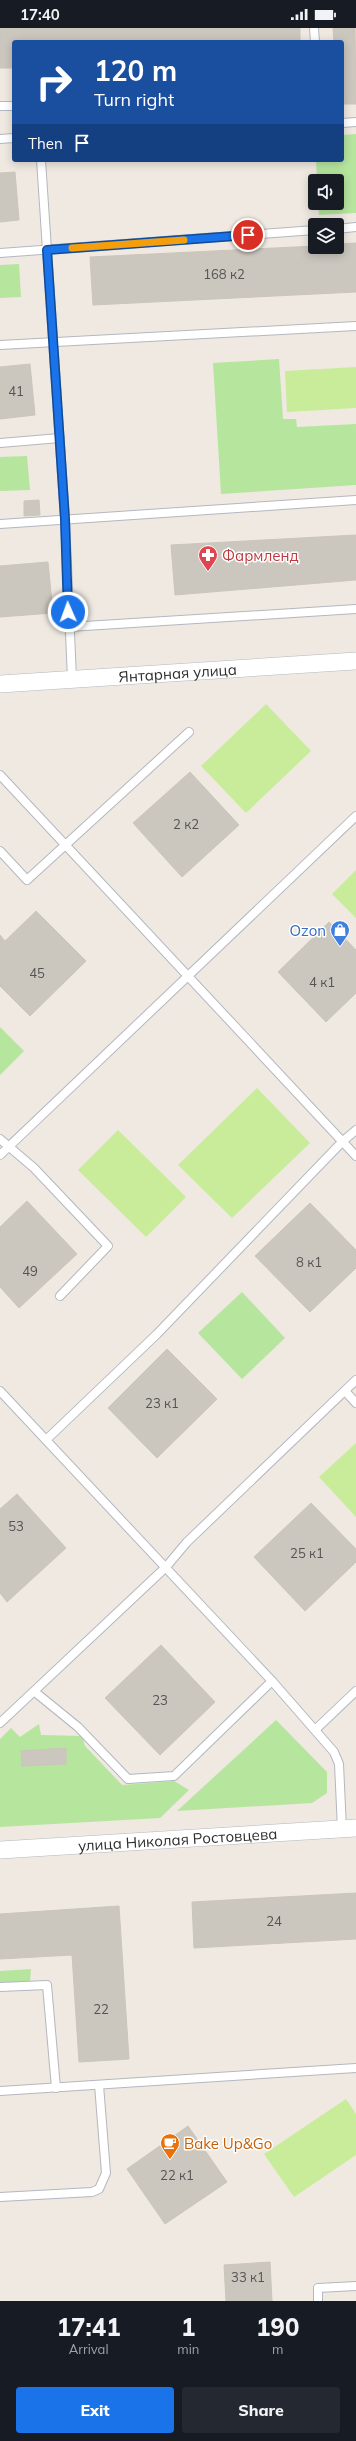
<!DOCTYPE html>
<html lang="en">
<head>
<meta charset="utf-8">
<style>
	:root { --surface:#171b24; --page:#242831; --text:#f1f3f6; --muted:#9ea1a6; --accent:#1a73e8 }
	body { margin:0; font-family:Mulish,sans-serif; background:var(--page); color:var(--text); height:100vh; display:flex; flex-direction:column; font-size:15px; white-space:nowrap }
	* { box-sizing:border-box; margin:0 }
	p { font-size:13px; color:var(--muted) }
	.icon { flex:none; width:22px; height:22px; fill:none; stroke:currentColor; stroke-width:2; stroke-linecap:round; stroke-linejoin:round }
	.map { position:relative; height:2273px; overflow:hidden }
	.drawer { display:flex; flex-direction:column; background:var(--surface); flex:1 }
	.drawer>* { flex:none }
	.guide { position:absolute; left:12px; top:12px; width:332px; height:122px; border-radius:4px; box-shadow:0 2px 10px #0003; background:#1a4fa0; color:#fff; overflow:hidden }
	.fabs { position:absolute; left:308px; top:146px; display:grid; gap:8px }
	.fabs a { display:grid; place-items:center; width:36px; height:36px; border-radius:4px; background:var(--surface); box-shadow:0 2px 10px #0003; font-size:20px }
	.pin { position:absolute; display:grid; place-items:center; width:34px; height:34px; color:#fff; margin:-17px; border:2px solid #fff; border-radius:50%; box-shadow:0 1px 4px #0007 }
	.me { position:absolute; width:44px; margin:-22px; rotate:358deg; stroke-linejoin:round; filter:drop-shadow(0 0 3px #0008) }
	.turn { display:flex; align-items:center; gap:14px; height:84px; padding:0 16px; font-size:18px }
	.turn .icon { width:52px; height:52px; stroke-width:2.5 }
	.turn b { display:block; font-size:28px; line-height:34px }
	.then { display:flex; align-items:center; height:38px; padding:0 16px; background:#0003; gap:8px; font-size:15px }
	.eta { display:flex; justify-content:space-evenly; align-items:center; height:68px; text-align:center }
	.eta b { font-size:24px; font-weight:800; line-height:28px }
	.cta { display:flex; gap:8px; margin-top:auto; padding:8px 16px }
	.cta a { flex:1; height:46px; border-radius:4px; background:var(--accent); color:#fff; font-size:16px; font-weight:800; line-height:46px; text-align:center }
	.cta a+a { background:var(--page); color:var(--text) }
	.status { display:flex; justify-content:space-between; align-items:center; height:28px; padding:0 20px; background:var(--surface); direction:ltr }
	.status svg { height:11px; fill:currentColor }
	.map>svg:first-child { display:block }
	.green { fill:#b6e59e }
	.pitch { fill:#c9ec9a }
	.building { fill:#cbc7bf; stroke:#cbc5ba }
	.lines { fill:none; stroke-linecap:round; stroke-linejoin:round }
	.service-casing { stroke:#b4b7c1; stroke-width:10 }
	.minor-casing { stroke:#b4b7c1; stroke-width:18 }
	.service { stroke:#fff; stroke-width:8 }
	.minor { stroke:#fff; stroke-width:17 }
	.route-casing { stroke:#114b97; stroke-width:10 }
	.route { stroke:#1a73e8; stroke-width:7 }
	.slow { stroke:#f59e0b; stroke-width:7 }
	.labels { text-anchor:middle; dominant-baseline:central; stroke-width:3; stroke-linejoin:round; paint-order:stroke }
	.number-label { font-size:13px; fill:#555452 }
	.health-label { font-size:15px; fill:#be3a42; stroke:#fff; text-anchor:start }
	.street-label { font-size:15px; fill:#2e2e2e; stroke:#fff }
	.shop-label { font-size:15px; fill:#366cbe; stroke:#fff; text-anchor:end }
	.food-label { font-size:15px; fill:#c56008; stroke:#fff; text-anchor:start }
</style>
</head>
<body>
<div class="status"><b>17:40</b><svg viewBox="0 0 49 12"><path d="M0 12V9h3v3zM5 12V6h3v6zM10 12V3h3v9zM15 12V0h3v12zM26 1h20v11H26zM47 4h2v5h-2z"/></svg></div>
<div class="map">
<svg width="356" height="2273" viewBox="0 0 356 2273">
	<rect width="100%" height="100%" fill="#efe9e1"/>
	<g class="green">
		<polygon points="356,106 356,185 319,187 318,175 337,175 337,153 317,153 316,132 342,132 342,107"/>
		<polygon points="19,236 21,269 0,270 0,237"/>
		<polygon points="279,331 283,391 296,391 297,399 356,396 356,457 221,466 213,335"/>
		<polygon points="27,428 30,462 0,463 0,429"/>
		<polygon points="0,999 24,1023 0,1047"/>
		<polygon points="242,1264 285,1310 242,1351 198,1305"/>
		<polygon points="276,1692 327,1744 327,1765 312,1775 177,1783"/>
		<polygon points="39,1696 41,1707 82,1708 85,1718 122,1757 174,1753 189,1762 160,1790 0,1799 0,1711 11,1700 20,1709"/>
		<polygon points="31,1941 30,1953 0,1955 0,1943"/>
	</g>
	<g class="pitch">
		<polygon points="356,339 356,380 287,384 285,343"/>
		<polygon points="266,676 311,723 246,785 201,738"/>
		<polygon points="356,842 356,890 332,866"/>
		<polygon points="257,1060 310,1115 232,1190 178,1137"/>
		<polygon points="118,1102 186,1169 146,1209 78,1142"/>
		<polygon points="356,1415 356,1489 319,1449"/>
		<polygon points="346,2071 356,2086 356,2127 294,2169 264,2126"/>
	</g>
	<g class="building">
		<polygon points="0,0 300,0 300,14 14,14 14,40 0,40"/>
		<polygon points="333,0 355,0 356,76 342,76 342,14 334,14"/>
		<polygon points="15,144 19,192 0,194 0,145"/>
		<polygon points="356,215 356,264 93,277 90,229 315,218 337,219 337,216"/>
		<polygon points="30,336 35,387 0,391 0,339"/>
		<polygon points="39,472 40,487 24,488 24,473"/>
		<polygon points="356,507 356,552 175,567 171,517"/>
		<polygon points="48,534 53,585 0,589 0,538"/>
		<polygon points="190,744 239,797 182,849 133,795"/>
		<polygon points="36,883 86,933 30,988 0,958 0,918"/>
		<polygon points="329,894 356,922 356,965 326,994 278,944"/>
		<polygon points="0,907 5,913 0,918"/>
		<polygon points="27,1173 77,1226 19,1280 0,1259 0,1199"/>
		<polygon points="310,1175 356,1222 356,1240 310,1284 255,1228"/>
		<polygon points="167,1321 217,1371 157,1430 108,1380"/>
		<polygon points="17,1466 66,1520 7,1574 0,1565 0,1481"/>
		<polygon points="311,1475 356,1521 356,1534 305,1583 254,1529"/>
		<polygon points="161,1617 215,1674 160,1727 105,1670"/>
		<polygon points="66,1720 66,1736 22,1738 21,1723"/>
		<polygon points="356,1865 356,1911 194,1920 192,1874"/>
		<polygon points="119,1878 129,2031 79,2034 72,1927 0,1931 0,1886"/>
		<polygon points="188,2098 227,2154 165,2196 127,2141"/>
		<polygon points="270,2234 272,2273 226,2273 224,2237"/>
	</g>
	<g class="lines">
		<g class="service-casing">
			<g id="service">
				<polyline points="314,0 315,14"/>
				<polyline points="0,78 14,78"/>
				<polyline points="342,95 356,94"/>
				<polyline points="0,111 14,110"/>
				<polyline points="41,132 65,491 72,651"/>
				<polyline points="337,201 356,199"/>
				<polyline points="0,225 315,202"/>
				<polyline points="0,317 356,298"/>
				<polyline points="0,415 60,410"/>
				<polyline points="0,496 356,472"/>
				<polyline points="69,599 356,581"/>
				<polyline points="0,747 356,1128"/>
				<polyline points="0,823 27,852 189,704"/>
				<polyline points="0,1111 34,1140 108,1218 60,1268"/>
				<polyline points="0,1127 356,788"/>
				<polyline points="0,1363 272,1653 334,1724 339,1736 342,1801"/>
				<polyline points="345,1363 356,1375"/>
				<polyline points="46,1412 157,1306 343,1113 356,1102"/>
				<polyline points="35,1664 78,1699 128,1751 174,1748 272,1653"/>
				<polyline points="0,1695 166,1539 187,1514 356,1352"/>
				<polyline points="316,1701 356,1663"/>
				<polyline points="0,1959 47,1957 56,2060"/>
				<polyline points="0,2063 356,2040"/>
				<polyline points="0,2169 92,2164 99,2161 106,2145 99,2057"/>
				<polyline points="318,2273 318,2260 356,2258"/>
			</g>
		</g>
		<g class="minor-casing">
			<g id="minor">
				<path id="s1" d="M0,656L356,633"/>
				<path id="s2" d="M0,1822L356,1800"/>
			</g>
		</g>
		<use href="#service" class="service"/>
		<use href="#minor" class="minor"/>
	</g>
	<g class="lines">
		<g class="route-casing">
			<polyline id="route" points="68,584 65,491 47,222 248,207"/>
		</g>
		<use href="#route" class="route"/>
		<polyline class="slow" points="72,220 184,212"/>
	</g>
	<defs>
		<g id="pharmacy-pin" transform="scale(1)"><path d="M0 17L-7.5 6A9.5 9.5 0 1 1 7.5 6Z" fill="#e0444e" stroke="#fff"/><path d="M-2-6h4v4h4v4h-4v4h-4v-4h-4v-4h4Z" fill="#fff"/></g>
		<g id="shop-pin" transform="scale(1)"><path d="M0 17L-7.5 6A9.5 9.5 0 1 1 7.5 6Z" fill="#3f7fe0" stroke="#fff"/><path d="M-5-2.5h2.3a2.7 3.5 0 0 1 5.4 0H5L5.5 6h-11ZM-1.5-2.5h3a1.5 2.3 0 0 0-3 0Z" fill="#fff"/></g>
		<g id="cafe-pin" transform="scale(1)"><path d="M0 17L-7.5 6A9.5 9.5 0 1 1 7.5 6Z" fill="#e8710a" stroke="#fff"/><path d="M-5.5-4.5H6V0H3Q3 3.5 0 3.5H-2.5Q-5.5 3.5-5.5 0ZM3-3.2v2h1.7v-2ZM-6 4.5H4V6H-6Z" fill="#fff"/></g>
	</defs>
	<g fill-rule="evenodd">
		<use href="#pharmacy-pin" x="208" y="527"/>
		<use href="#shop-pin" x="340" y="902"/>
		<use href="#cafe-pin" x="170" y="2115"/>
	</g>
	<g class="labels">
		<g class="number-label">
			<text x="224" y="246">168 к2</text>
			<text x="16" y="363">41</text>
			<text x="186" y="796">2 к2</text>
			<text x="37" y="945">45</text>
			<text x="322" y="954">4 к1</text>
			<text x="309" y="1234">8 к1</text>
			<text x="30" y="1243">49</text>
			<text x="162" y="1375">23 к1</text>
			<text x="16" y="1498">53</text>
			<text x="307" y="1525">25 к1</text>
			<text x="160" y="1672">23</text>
			<text x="274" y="1893">24</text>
			<text x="101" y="1981">22</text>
			<text x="177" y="2147">22 к1</text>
			<text x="248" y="2249">33 к1</text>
		</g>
		<g class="health-label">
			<text x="222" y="527">Фармленд</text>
		</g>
		<g class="street-label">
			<text stroke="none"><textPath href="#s1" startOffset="178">Янтарная улица</textPath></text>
			<text stroke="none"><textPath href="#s2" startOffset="178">улица Николая Ростовцева</textPath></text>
		</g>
		<g class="shop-label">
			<text x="326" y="902">Ozon</text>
		</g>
		<g class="food-label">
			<text x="184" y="2115">Bake Up&amp;Go</text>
		</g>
	</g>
</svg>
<div class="fabs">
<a><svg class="icon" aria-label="sound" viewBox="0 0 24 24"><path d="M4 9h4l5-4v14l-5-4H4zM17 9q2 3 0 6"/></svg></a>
<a><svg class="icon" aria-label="layers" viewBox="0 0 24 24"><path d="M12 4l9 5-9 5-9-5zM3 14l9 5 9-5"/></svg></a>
</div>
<div class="pin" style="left:248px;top:207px;background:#d93025"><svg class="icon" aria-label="arrive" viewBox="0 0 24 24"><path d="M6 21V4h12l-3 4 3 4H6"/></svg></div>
<svg class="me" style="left:68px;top:584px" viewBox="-20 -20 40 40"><circle r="17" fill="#1a73e8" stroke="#fff" stroke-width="3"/><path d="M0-11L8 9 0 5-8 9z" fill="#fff"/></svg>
<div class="guide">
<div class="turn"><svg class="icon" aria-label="right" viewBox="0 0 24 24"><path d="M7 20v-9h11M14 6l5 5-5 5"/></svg><div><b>120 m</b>Turn right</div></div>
<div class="then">Then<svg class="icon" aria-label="arrive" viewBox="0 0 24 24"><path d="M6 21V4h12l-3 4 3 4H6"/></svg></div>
</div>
</div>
<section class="drawer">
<div class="eta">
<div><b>17:41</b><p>Arrival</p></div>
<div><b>1</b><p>min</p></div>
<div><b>190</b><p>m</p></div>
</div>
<div class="cta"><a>Exit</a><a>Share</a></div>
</section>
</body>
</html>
